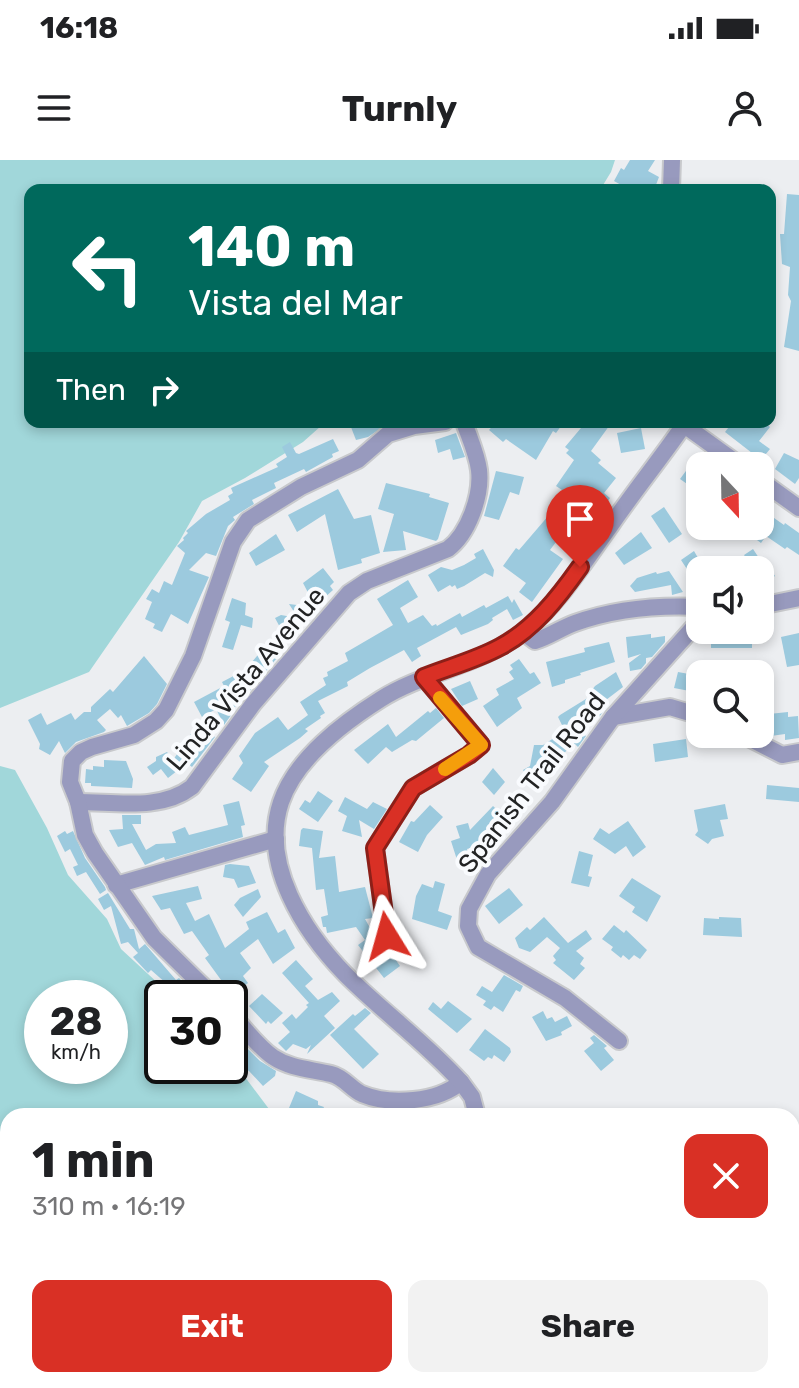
<!DOCTYPE html>
<html lang="en">
<head>
<meta charset="utf-8">
<style>
	:root { --surface:#fff; --page:#f2f2f2; --text:#202124; --muted:#757577; --accent:#d93025 }
	body { margin:0; font-family:Rubik,sans-serif; background:var(--page); color:var(--text); height:100vh; display:flex; flex-direction:column; font-size:30px; white-space:nowrap }
	* { box-sizing:border-box; margin:0 }
	p { font-size:26px; color:var(--muted) }
	.icon { flex:none; width:44px; height:44px; fill:none; stroke:currentColor; stroke-width:2; stroke-linecap:round; stroke-linejoin:round }
	.map { position:relative; flex:1; overflow:hidden }
	.details { position:absolute; left:0px; top:948px; width:800px; height:280px; display:flex; flex-direction:column; background:var(--surface); border-radius:24px 24px 0 0; box-shadow:0 4px 12px #0003 }
	.details>* { flex:none }
	.banner { position:absolute; left:24px; top:24px; width:752px; height:244px; border-radius:16px; box-shadow:0 4px 12px #0003; background:#00695c; color:#fff; overflow:hidden }
	.needle { width:52px; rotate:158deg }
	.tools { position:absolute; left:686px; top:292px; display:grid; gap:16px }
	.tools a { display:grid; place-items:center; width:88px; height:88px; border-radius:16px; background:var(--surface); box-shadow:0 4px 12px #0003; font-size:40px }
	.speed { position:absolute; left:24px; top:820px; display:flex; gap:16px; font-size:40px; font-weight:700; text-align:center }
	.speed>* { display:grid; place-content:center; width:104px; height:104px; border-radius:50%; background:var(--surface); box-shadow:0 4px 12px #0003; line-height:1 }
	.speed small { font-size:20px; font-weight:400 }
	.speed .limit { border:4px solid #111; border-radius:12px; background:#fff; color:#111 }
	.pin { position:absolute; display:grid; place-items:center; width:68px; height:68px; color:#fff; margin:-82px -34px; border-radius:50% 50% 50% 0; rotate:-45deg; box-shadow:0 0 8px #0007 }
	.pin .icon { rotate:45deg }
	.me { position:absolute; width:88px; margin:-44px; rotate:352deg; stroke-linejoin:round; filter:drop-shadow(0 0 6px #0008) }
	.turn { display:flex; align-items:center; gap:28px; height:168px; padding:0 32px; font-size:36px }
	.turn .icon { width:104px; height:104px; stroke-width:2.5 }
	.turn b { display:block; font-size:56px; line-height:68px }
	.then { display:flex; align-items:center; height:76px; padding:0 32px; background:#0003; gap:16px; font-size:30px }
	.round { display:grid; place-items:center; flex:none; width:84px; height:84px; border-radius:16px; background:var(--page) }
	.headline { display:flex; align-items:center; justify-content:space-between; height:136px; padding:0 32px }
	h1 { font-size:48px; font-weight:700; line-height:60px }
	.button { display:flex; gap:16px; margin-top:auto; padding:16px 32px }
	.button a { flex:1; height:92px; border-radius:16px; background:var(--accent); color:#fff; font-size:32px; font-weight:700; line-height:92px; text-align:center }
	.button a+a { background:var(--page); color:var(--text) }
	.status { display:flex; justify-content:space-between; align-items:center; height:56px; padding:0 40px; background:var(--surface); direction:ltr }
	.status svg { height:22px; fill:currentColor }
	header { display:flex; justify-content:space-between; align-items:center; height:104px; padding:0 32px; background:var(--surface); font-size:36px; font-weight:700 }
	.map>svg:first-child { display:block }
	.green { fill:#c5b5d3 }
	.water { fill:#a1d7da; fill-rule:evenodd }
	.building { fill:#9ccade }
	.lines { fill:none; stroke-linecap:round; stroke-linejoin:round }
	.minor-casing { stroke:#c8c9cc; stroke-width:20 }
	.minor { stroke:#989abe; stroke-width:16 }
	.route-casing { stroke:#8d1f18; stroke-width:20 }
	.route { stroke:#d93025; stroke-width:14 }
	.slow { stroke:#f59e0b; stroke-width:14 }
	.labels { text-anchor:middle; dominant-baseline:central; stroke-width:8; stroke-linejoin:round; paint-order:stroke }
	.street-label { font-size:26px; fill:#222324; stroke:#f9fbfe }
</style>
</head>
<body>
<div class="status"><b>16:18</b><svg viewBox="0 0 49 12"><path d="M0 12V9h3v3zM5 12V6h3v6zM10 12V3h3v9zM15 12V0h3v12zM26 1h20v11H26zM47 4h2v5h-2z"/></svg></div>
<header><svg class="icon" aria-label="menu" viewBox="0 0 24 24"><path d="M4 6h16M4 12h16M4 18h16"/></svg>Turnly<svg class="icon" aria-label="person" viewBox="0 0 24 24"><circle cx="12" cy="8" r="4"/><path d="M4 21q1-7 8-7t8 7"/></svg></header>
<div class="map">
<svg width="799" height="1228" viewBox="0 0 799 1228">
	<rect width="100%" height="100%" fill="#eceef1"/>
	<g class="green">
		<polygon points="792,978 799,979 799,1182 792,1182"/>
		<path d="M452,1220H553C524,1228 479,1228 452,1220Z"/>
	</g>
	<g class="water">
		<polygon points="0,0 615,0 611,12 600,30 30,30 30,262 332,262 321,266 303,282 245,318 202,341 179,382 89,512 0,548"/>
		<path d="M0,606L15,610L47,668L68,715L107,759L121,789L174,838H162V906H230V897L269,949V956H8V1220H231L230,1228H0ZM42,838H110V906H42Z"/>
	</g>
	<g class="building">
		<polygon points="630,0 655,0 648,11 659,17 654,30 630,30 614,21 621,8 624,10"/>
		<polygon points="787,34 799,35 799,191 784,187 791,141 788,135 790,107 782,104 780,74 784,74"/>
		<polygon points="349,262 390,262 368,277 356,280"/>
		<polygon points="496,262 564,262 556,273 553,271 536,300 506,279 503,282 489,270"/>
		<polygon points="586,262 612,262 591,291 601,300 598,303 616,318 604,333 610,338 603,348 598,345 584,364 594,370 582,388 562,374 550,390 563,399 532,442 519,432 526,423 503,406 516,388 519,390 549,355 553,358 567,338 563,335 565,332 556,326 574,300 566,293 569,290 565,287"/>
		<polygon points="741,262 764,262 770,267 759,281 770,289 761,300 725,272 732,263 737,267"/>
		<polygon points="641,268 645,289 621,293 617,273"/>
		<polygon points="456,273 465,297 453,300 450,289 438,293 435,280"/>
		<polygon points="333,279 339,291 332,294 333,297 306,312 304,309 274,323 276,328 252,340 254,344 233,357 235,360 228,366 216,396 206,393 189,410 209,417 188,464 171,454 162,472 153,468 155,464 145,459 152,442 146,439 152,429 159,433 164,421 172,425 185,393 177,386 184,380 183,378 188,373 186,371 206,354 230,340 228,336 233,333 231,328 278,307 276,304 287,297 282,287 290,282 296,293 299,294"/>
		<polygon points="700,292 700,298 712,306 700,306 700,333 680,319"/>
		<polygon points="784,293 799,300 799,318 795,324 775,309"/>
		<polygon points="496,311 524,317 519,335 510,332 499,360 484,356"/>
		<polygon points="386,323 430,334 429,337 449,343 438,379 436,381 403,371 406,390 383,392 394,354 378,349"/>
		<polygon points="338,329 354,359 371,355 380,393 361,399 362,403 338,410 325,354 297,372 288,355"/>
		<polygon points="664,347 682,374 669,383 651,356"/>
		<polygon points="760,348 784,365 785,363 799,373 799,395 787,387 785,389 766,376 761,383 738,366 760,366"/>
		<polygon points="641,372 652,388 624,405 615,393"/>
		<polygon points="276,374 285,390 256,406 249,393"/>
		<polygon points="483,389 494,410 493,417 485,413 464,426 457,429 455,425 452,427 450,425 438,432 428,415 441,407 452,410 464,405 476,398 474,394"/>
		<polygon points="753,389 765,407 768,406 775,416 765,422 760,410 735,410 748,401 744,395"/>
		<polygon points="694,391 705,410 700,410 700,429 681,400"/>
		<polygon points="323,408 334,422 330,426 333,430 315,446 303,423"/>
		<polygon points="669,411 683,432 672,435 671,425 635,432 630,426 637,418 656,412 657,414"/>
		<polygon points="408,420 418,437 400,448 408,463 423,455 432,466 436,464 437,466 460,453 462,457 484,445 486,448 508,436 512,443 514,439 523,455 513,460 507,449 492,458 493,460 488,464 461,475 456,467 417,488 421,496 412,502 404,490 370,508 347,522 348,526 318,541 325,553 320,556 321,558 305,569 308,571 300,578 264,602 269,606 251,632 232,619 243,603 239,596 255,573 278,557 288,570 308,555 300,542 326,525 323,518 328,516 327,512 348,501 345,493 393,465 377,439"/>
		<polygon points="232,438 246,443 245,455 253,458 252,468 241,465 233,490 222,487 230,462 225,460"/>
		<polygon points="289,444 313,447 298,458 305,460 292,467 297,477 288,482 275,458 281,455 298,458"/>
		<polygon points="725,470 752,471 752,488 711,488 711,477 725,477"/>
		<polygon points="799,473 799,505 787,507 781,477"/>
		<polygon points="651,474 651,478 665,476 665,482 652,497 646,498 646,503 641,509 630,511 629,503 641,494 628,498 626,477"/>
		<polygon points="269,482 281,493 239,544 233,548 234,551 224,565 216,549 202,557 194,542 224,526 222,522 245,510"/>
		<polygon points="609,482 615,502 580,513 581,515 565,520 565,523 552,527 546,502 585,492 584,488"/>
		<polygon points="144,496 167,524 157,544 149,553 127,566 121,555 118,558 110,549 97,560 106,570 104,572 76,582 65,593 59,581 50,595 39,589 40,584 28,560 41,553 47,565 71,553 75,560 84,552 91,552 91,547 110,529 113,532"/>
		<polygon points="519,499 530,514 534,512 541,523 517,538 522,548 497,567 483,546 499,535 496,529 514,519 509,512 513,509 510,505"/>
		<polygon points="616,512 623,527 602,543 606,548 599,557 596,552 582,559 583,563 575,567 586,576 578,587 575,584 549,605 555,613 534,627 523,610 530,606 534,585 543,585 565,571 558,557 560,555 594,534 592,530 595,526"/>
		<polygon points="678,512 700,516 700,533 674,528"/>
		<polygon points="470,521 478,539 462,546 451,529"/>
		<polygon points="436,548 444,558 416,581 412,580 392,592 386,587 368,604 354,590 388,564 396,577 428,551 430,553"/>
		<polygon points="788,552 788,557 798,556 799,578 785,580 785,574 771,576 769,554"/>
		<polygon points="197,565 215,577 192,607 187,603 168,618 161,609 153,615 147,607 156,601 156,597 167,592 173,600"/>
		<polygon points="686,579 688,597 655,602 653,584"/>
		<polygon points="104,600 126,601 133,619 132,628 91,626 91,623 85,623 86,609 93,610 93,606 104,607"/>
		<polygon points="493,608 505,622 494,635 482,622"/>
		<polygon points="767,625 799,628 799,642 766,639"/>
		<polygon points="318,631 333,641 318,662 299,649 305,640 310,643"/>
		<polygon points="345,637 367,649 373,642 387,649 374,669 359,660 362,677 342,671 347,656 338,651"/>
		<polygon points="239,641 245,665 241,666 243,677 165,700 164,697 145,705 132,683 118,687 109,670 123,669 122,655 141,655 141,664 132,664 146,690 156,684 176,683 172,672 185,667 189,675 228,665 223,645"/>
		<polygon points="725,644 728,659 720,660 724,676 712,679 708,684 695,675 698,671 694,650"/>
		<polygon points="430,645 443,657 427,675 418,692 399,682 411,661 414,662"/>
		<polygon points="493,646 510,662 492,682 467,689 469,699 458,703 451,681 460,678 456,666 468,663 470,670"/>
		<polygon points="628,661 646,687 633,697 626,686 615,694 593,679 600,668 609,674"/>
		<polygon points="303,668 323,671 319,698 335,696 339,732 365,727 373,758 365,759 378,782 388,789 400,806 384,818 358,785 365,780 356,767 327,773 326,767 323,767 321,757 328,755 324,729 316,730 312,688 299,686 301,670"/>
		<polygon points="65,671 67,674 73,671 85,698 105,727 106,730 100,734 86,712 77,716 73,707 78,705 70,689 65,692 57,676"/>
		<polygon points="579,691 593,695 588,716 592,717 589,727 571,723"/>
		<polygon points="230,704 249,706 256,723 238,728 234,719 223,717 225,705"/>
		<polygon points="632,718 661,736 647,762 632,752 635,747 619,736"/>
		<polygon points="435,721 445,724 438,751 452,756 447,770 412,759 416,736 422,724 433,728"/>
		<polygon points="198,726 202,739 186,743 195,761 209,754 225,788 249,769 246,762 267,752 278,773 285,769 295,788 273,804 258,779 240,793 251,808 243,816 248,823 232,835 205,798 209,795 192,771 184,774 170,748 161,750 152,736"/>
		<polygon points="509,728 523,745 499,764 485,746"/>
		<polygon points="258,729 261,737 243,757 234,745 240,738"/>
		<polygon points="108,733 130,769 134,769 139,789 145,784 176,820 179,818 190,829 183,838 151,810 148,813 133,797 138,793 128,782 121,784 111,746 104,750 98,739"/>
		<polygon points="544,757 568,783 586,770 592,779 576,791 584,798 580,804 585,808 574,820 553,803 556,800 553,796 560,788 547,777 530,792 519,788 515,778 527,767 530,770"/>
		<polygon points="719,757 741,758 742,777 703,775 704,758 719,759"/>
		<polygon points="614,765 624,773 626,770 647,790 640,799 634,795 629,800 623,795 621,798 611,790 613,787 602,779"/>
		<polygon points="296,800 313,819 305,826 318,840 332,832 340,841 324,856 335,868 307,894 311,885 306,889 293,884 286,891 278,883 290,872 282,863 292,854 296,859 308,847 306,845 309,843 282,813"/>
		<polygon points="504,815 523,826 520,832 516,830 503,852 494,846 491,850 483,845 486,841 476,835 482,826 492,832"/>
		<polygon points="262,834 283,853 271,864 268,861 266,864 249,846"/>
		<polygon points="448,841 472,859 457,873 428,849 433,842 441,849"/>
		<polygon points="365,848 371,853 354,869 379,894 363,909 330,875 353,854 355,856"/>
		<polygon points="543,851 547,859 552,857 555,862 567,856 572,866 561,872 562,875 546,881 532,857"/>
		<polygon points="485,869 510,888 511,892 504,902 494,895 492,899 488,897 484,901 469,890"/>
		<polygon points="594,875 607,886 604,888 614,900 601,911 584,891 594,883 590,878"/>
		<polygon points="244,885 260,901 276,911 275,916 263,926 249,911 245,909 243,911 233,899"/>
		<polygon points="296,931 318,941 318,945 324,947 320,956 295,956 297,952 289,948"/>
	</g>
	<g class="lines">
		<g class="minor-casing">
			<g id="minor">
				<polyline points="671,30 672,0"/>
				<polyline points="680,262 741,306"/>
				<polyline points="760,320 799,348"/>
				<polyline points="760,446 799,438"/>
				<path d="M523,472L535,481C549,477 561,468 575,463C614,449 659,445 700,447"/>
				<polyline points="613,557 670,547 700,556"/>
				<polyline points="741,574 782,595 799,592"/>
				<path d="M78,642C116,642 161,651 192,627L253,544L349,433L367,421L448,389C468,374 482,336 479,310C477,294 469,277 464,262"/>
				<polyline points="116,725 276,679"/>
				<polyline points="387,776 375,688 413,628 469,595 481,585 424,517"/>
				<polyline points="215,838 154,778 95,693 85,675 78,642 70,622 72,601 81,592 92,587 134,575 156,561 166,550 193,496 233,382 248,360 301,327 358,300 388,274 414,266 445,262"/>
				<path d="M230,853C244,867 257,886 273,897C291,909 311,909 331,914C344,917 351,929 362,934C391,946 438,942 461,922"/>
				<polyline points="619,881 565,838 478,787 468,766 469,749 488,714 552,642 613,557 700,460"/>
				<path d="M477,956L472,937L461,922C426,883 383,852 346,815C304,772 260,704 281,642C296,598 343,563 381,539C426,511 481,505 523,472C559,444 584,402 611,365C635,330 662,297 686,262"/>
				<polyline points="267,1220 270,1228"/>
				<polyline points="327,1228 327,1220"/>
			</g>
		</g>
		<use href="#minor" class="minor"/>
	</g>
	<g class="lines">
		<g class="route-casing">
			<path id="route" d="M387,776L375,688L413,628L469,595L481,585L424,517C449,507 476,500 500,487C534,469 558,438 580,407"/>
		</g>
		<use href="#route" class="route"/>
		<polyline class="slow" points="440,538 481,585 445,609"/>
	</g>
	<g class="labels">
		<g class="street-label">
			<text transform="translate(246 519) rotate(-50)">Linda Vista Avenue</text>
			<text transform="translate(532 623) rotate(-52)">Spanish Trail Road</text>
		</g>
	</g>
</svg>
<div class="tools">
<a><svg class="needle" viewBox="-14 -14 28 28"><path d="M0-13l5 13h-10z" fill="#e53935"/><path d="M0 13l5-13h-10z" fill="#757577"/></svg></a>
<a><svg class="icon" aria-label="sound" viewBox="0 0 24 24"><path d="M4 9h4l5-4v14l-5-4H4zM17 9q2 3 0 6"/></svg></a>
<a><svg class="icon" aria-label="search" viewBox="0 0 24 24"><circle cx="10" cy="10" r="6"/><path d="M15 15l6 6"/></svg></a>
</div>
<div class="speed"><div>28<small>km/h</small></div><div class="limit">30</div></div>
<div class="pin" style="left:580px;top:407px;background:#d93025"><svg class="icon" aria-label="arrive" viewBox="0 0 24 24"><path d="M6 21V4h12l-3 4 3 4H6"/></svg></div>
<svg class="me" style="left:387px;top:776px" viewBox="-20 -20 40 40"><path d="M0-17L14 15 0 8-14 15z" fill="#d93025" stroke="#fff" stroke-width="4"/></svg>
<div class="banner">
<div class="turn"><svg class="icon" aria-label="left" viewBox="0 0 24 24"><path d="M17 20v-9H6M10 6l-5 5 5 5"/></svg><div><b>140 m</b>Vista del Mar</div></div>
<div class="then">Then<svg class="icon" aria-label="right" viewBox="0 0 24 24"><path d="M7 20v-9h11M14 6l5 5-5 5"/></svg></div>
</div>
<section class="details">
<div class="headline"><div><h1>1 min</h1><p>310 m · 16:19</p></div><a class="round" style="background:#d93025;color:#fff"><svg class="icon" aria-label="close" viewBox="0 0 24 24"><path d="M6 6l12 12M18 6L6 18"/></svg></a></div>
<div class="button"><a>Exit</a><a>Share</a></div>
</section>
</div>
</body>
</html>
